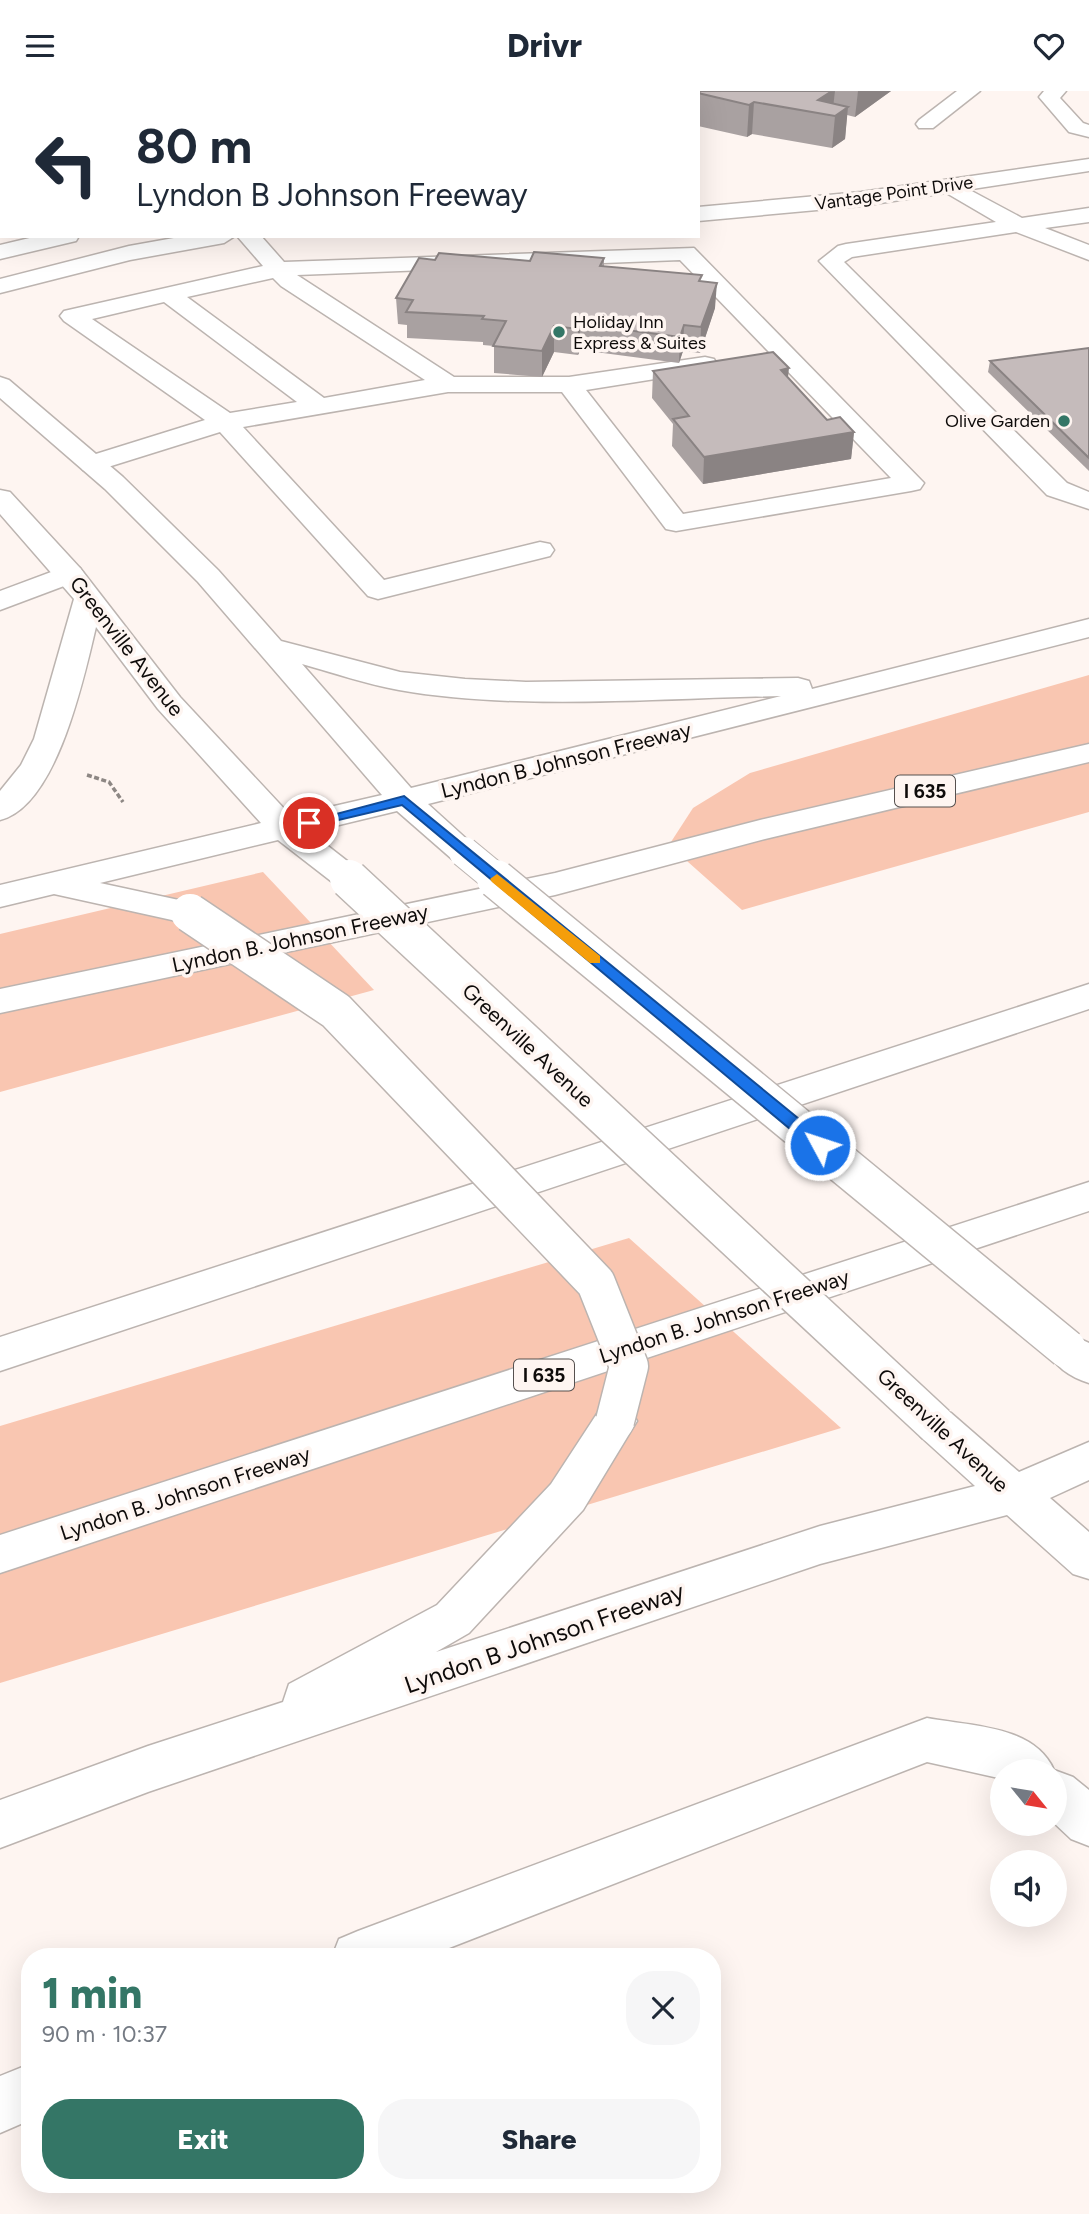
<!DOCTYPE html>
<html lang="en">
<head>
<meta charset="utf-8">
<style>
	:root { --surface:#fff; --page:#f6f6f7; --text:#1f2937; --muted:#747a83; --accent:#347666 }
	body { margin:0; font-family:Figtree,sans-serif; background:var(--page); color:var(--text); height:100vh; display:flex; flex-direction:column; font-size:26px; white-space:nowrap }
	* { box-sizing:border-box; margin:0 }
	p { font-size:23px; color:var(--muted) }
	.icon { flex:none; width:38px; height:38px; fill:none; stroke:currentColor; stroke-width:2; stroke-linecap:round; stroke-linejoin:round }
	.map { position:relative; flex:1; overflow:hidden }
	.drawer { position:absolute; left:21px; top:1857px; width:700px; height:245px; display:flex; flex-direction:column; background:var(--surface); border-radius:28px; box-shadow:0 7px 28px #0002 }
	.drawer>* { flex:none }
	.top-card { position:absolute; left:0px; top:0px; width:700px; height:147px; box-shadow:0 7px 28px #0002; background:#fff; color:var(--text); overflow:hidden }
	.needle { width:46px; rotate:120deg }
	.fabs { position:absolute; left:990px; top:1668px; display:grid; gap:14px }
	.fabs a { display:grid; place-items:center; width:77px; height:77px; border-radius:50%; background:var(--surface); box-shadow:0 7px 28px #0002; font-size:35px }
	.pin { position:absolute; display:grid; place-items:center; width:60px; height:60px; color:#fff; margin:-30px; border:4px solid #fff; border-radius:50%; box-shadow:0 2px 7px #0007 }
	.me { position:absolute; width:77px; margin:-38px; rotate:310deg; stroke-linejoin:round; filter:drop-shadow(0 0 5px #0008) }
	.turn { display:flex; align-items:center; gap:24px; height:147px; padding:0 21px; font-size:32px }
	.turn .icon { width:91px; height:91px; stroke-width:2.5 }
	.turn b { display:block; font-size:49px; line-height:60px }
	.round { display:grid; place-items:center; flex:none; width:74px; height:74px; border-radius:28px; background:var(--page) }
	.head { display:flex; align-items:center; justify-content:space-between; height:119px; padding:0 21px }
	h1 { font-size:42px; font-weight:800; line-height:52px; color:var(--accent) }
	.primary-button { display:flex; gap:14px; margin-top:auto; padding:14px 21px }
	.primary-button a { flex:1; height:80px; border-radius:28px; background:var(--accent); color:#fff; font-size:28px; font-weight:800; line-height:80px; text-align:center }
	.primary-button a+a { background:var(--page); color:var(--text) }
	header { display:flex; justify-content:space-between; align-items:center; height:91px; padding:0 21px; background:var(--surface); font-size:32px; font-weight:800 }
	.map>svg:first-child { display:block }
	.green { fill:#f9c6b1 }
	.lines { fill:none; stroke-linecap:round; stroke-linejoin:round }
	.lane-casing { stroke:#bcb4b0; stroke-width:3 }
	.secondary-casing { stroke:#bcb4b0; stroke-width:3 }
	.highway-casing { stroke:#bcb4b0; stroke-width:3 }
	.path { stroke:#8d8784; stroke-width:3.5; stroke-dasharray:5 2.5; stroke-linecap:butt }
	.lane { fill:#fff; fill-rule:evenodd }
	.secondary { fill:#fff; fill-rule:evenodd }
	.highway { fill:#fff; fill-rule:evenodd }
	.secondary-bridge-far1-casing { stroke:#bcb4b0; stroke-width:32; stroke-linecap:butt }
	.secondary-bridge-casing { stroke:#bcb4b0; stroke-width:41; stroke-linecap:butt }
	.secondary-bridge-far1 { stroke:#fff; stroke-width:30 }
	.secondary-bridge { stroke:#fff; stroke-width:38 }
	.wall { fill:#a9a1a1 }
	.shaded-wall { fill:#8a8383 }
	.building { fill:#c5bbbb; stroke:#8a8383; stroke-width:2 }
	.route { fill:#1a73e8; stroke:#114b97; stroke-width:2 }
	.slow { fill:#f59e0b }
	.poi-dot { fill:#347666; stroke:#fef5f1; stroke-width:2.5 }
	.labels { text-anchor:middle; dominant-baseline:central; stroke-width:7; stroke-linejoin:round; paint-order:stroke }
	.far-street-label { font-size:18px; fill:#0e0b0a; stroke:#fef5f1 }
	.far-poi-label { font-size:18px; fill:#0e0b0a; stroke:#fef5f1; text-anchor:start }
	.shield { fill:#fef5f1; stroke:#56514f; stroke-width:2 }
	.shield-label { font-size:19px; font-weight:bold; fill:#0e0b0a }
	.street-label { font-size:21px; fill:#0e0b0a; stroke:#fef5f1 }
	.near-street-label { font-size:24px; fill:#0e0b0a; stroke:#fef5f1 }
</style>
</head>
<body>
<header><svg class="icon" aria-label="menu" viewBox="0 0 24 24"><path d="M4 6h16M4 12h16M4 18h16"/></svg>Drivr<svg class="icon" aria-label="heart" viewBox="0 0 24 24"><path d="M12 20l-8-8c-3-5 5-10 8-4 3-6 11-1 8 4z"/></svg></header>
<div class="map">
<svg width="1089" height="2123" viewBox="0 0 1089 2123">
	<rect width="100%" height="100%" fill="#fef5f1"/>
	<g class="green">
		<polygon points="1089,584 1089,721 742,819 669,754 693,717 750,682"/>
		<polygon points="263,781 374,899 0,1001 0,843"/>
		<polygon points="629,1147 841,1337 0,1592 0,1335"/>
	</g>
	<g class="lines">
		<g class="lane-casing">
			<g id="lane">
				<polygon points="197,0 220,0 221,2 198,2"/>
				<polygon points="957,0 980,0 933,37 919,37 916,33 919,29"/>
				<polygon points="1044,0 1066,0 1060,7 1083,32 1089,34 1089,46 1069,41 1039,6"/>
				<rect x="0" y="67" width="2" height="13"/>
				<polygon points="951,89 1022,127 1089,117 1089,131 1045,137 1089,154 1089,169 1016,141 852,166 844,171 1067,392 1089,401 1089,418 1047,404 819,170 838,155 846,153 996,131 943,100 940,95"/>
				<rect x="0" y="103" width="2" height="14"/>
				<path d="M237,145H261L284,171L694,157L924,392L920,398L911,400L676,440L666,438L562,301H448L243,336L384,489L540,451L550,453L554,459L550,465L378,508L368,505L220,341L92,381L83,379L79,373L83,367L205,329L64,230L60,225L64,220L263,175ZM680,169L891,387L683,423L586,299L705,280L714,278L717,273L714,268L705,266L569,286H454L297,184ZM273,187L281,195L425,289L324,307L187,206ZM164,211L297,311L230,322L92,228Z"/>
				<polygon points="70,474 80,477 84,483 80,489 0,519 0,500"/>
				<path d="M927,1627C970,1635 1034,1634 1054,1679L1073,1686L1089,1699V1755L1071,1748L1054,1732L1055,1680H1003V1688L927,1671L426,1866H332L339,1848L358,1840Z"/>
				<polygon points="30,1973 30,2029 0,2042 0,1985"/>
			</g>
		</g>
		<g class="secondary-casing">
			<g id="secondary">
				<polygon points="1089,68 1089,80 861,115 698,130 698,116 861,101"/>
				<polygon points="38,145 79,145 76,150 0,168 0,154"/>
				<polygon points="185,145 235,145 224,152 130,169 0,202 0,188 129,155"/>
				<path d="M0,286L9,289L123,386L218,479L281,550L400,581L465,588L526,591L798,587L809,590L812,598L1089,528V546L428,713L481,761L476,768L464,771L452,768L397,720L310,741L360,780L365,787L360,794L348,798L336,794L278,749L100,792L202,814L207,822L202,830L190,833L54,803L0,816V794L261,732L158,618L96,536C84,586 57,715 0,729V700L21,674L34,648L74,508L0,423V399L10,401L80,477L180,606L291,725L382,704L198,491L105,398L0,307ZM302,573C334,582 366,593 399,599C518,620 660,607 781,605L411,697Z"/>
				<path d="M1067,1242L1089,1252V1292C1070,1286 1055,1276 1046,1258L1052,1246Z"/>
				<polygon points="615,1313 630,1318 637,1330 583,1419 469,1542 436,1561 820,1435 975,1395 921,1346 914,1334 921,1322 936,1317 951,1322 1019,1381 1089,1351 1089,1389 1050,1407 1089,1441 1089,1488 1073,1483 1007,1424 820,1473 148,1701 0,1757 0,1709 148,1655 283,1611 289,1593 437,1514 551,1393 600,1318"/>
			</g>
		</g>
		<g class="highway-casing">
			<g id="highway">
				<polygon points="1089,653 1089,671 765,748 555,804 0,922 0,898 555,782 760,729"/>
				<polygon points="1089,893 1089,918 0,1280 0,1246"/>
				<polygon points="1089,1091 1089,1120 0,1482 0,1444"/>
			</g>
		</g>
		<polyline class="path" points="87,684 109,691 123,711"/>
		<use href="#lane" class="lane"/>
		<use href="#secondary" class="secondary"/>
		<use href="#highway" class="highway"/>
		<g class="secondary-bridge-far1-casing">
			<g id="secondary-bridge-far1">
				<polyline points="464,761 498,789"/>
				<polyline points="348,787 350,789"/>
			</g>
		</g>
		<g class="secondary-bridge-casing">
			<g id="secondary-bridge">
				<polyline points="349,788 936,1334"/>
				<polyline points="496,788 1067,1258"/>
				<polyline points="190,822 336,920 596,1192 629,1275 615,1330"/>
			</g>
		</g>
		<use href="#secondary-bridge-far1" class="secondary-bridge-far1"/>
		<use href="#secondary-bridge" class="secondary-bridge"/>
	</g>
	<g class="wall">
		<polygon points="238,0 538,0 538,2 241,2"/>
		<polygon points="566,0 662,0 667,2 570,2"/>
		<polygon points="684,0 891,0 855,26 847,24 845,48 832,57 752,43 747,46 698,35 698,2 684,2"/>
		<polygon points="604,167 604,175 701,190 715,217 700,262 683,260 679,272 580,259 578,264 554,261 542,286 494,282 494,255 483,254 483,251 407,247 407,234 398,233 396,207 435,169 530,170"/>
		<polygon points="1089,257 1089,380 988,281 990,270"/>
		<polygon points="653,280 788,287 827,329 854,341 851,368 703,393 672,355 673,333 652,307"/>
	</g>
	<g class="shaded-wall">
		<polygon points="819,0 835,0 832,25 817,22"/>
		<polygon points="858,0 891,0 855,26"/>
		<polygon points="754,11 752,43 747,46 749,14"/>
		<polygon points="848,16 845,48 832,57 835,25"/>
		<polygon points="717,192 715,217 700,262 701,236"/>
		<polygon points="580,233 580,259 578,264 578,238"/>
		<polygon points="684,234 683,260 679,272 680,246"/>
		<polygon points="554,235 554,261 542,286 542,260"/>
		<polygon points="789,277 786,304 781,279"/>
		<polygon points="854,341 851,368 703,393 704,366"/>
	</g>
	<g class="building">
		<polygon points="0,0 99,0 101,2 2,2 2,11 0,10"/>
		<polygon points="290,0 533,0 526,2 293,2"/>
		<polygon points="609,0 662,0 667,2 613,2"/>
		<polygon points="701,0 832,0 818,9 848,16 835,25 754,11 749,14 698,2"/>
		<polygon points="534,161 604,167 600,175 702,184 699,190 717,192 701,236 684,234 680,246 580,233 578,238 554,235 542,260 493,255 506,230 482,228 484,225 406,221 413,209 396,207 419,167 435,169 439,162 530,170"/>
		<polygon points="1089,257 1089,367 990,270"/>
		<polygon points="773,261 789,277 781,279 827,329 840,326 854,341 704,366 673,328 689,325 653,280"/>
	</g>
	<polygon class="route" points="404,705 826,1050 826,1058 814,1058 402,714 309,736 302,732"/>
	<polygon class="slow" points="497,783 600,865 600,872 590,872 492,791 490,788"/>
	<g class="poi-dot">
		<circle cx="559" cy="241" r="7"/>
		<circle cx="1064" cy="330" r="7"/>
	</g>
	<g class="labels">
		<g class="far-street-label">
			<text transform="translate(894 102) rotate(-8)">Vantage Point Drive</text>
		</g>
		<g class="far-poi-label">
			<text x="573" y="231">Holiday Inn<tspan x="573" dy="21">Express &amp; Suites</tspan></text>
			<text x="1050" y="330" text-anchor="end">Olive Garden</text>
		</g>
		<g class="shield">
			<rect x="895" y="684.5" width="60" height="31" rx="5"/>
			<rect x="514" y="1268.5" width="60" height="31" rx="5"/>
		</g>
		<g class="shield-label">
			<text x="925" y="700">I 635</text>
			<text x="544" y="1284">I 635</text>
		</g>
		<g class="street-label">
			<text transform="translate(127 555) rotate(52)">Greenville Avenue</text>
			<text transform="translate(566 669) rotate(-14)">Lyndon B Johnson Freeway</text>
			<text transform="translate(300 847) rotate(-12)">Lyndon B. Johnson Freeway</text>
			<text transform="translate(528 954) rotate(43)">Greenville Avenue</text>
			<text transform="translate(724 1225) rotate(-18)">Lyndon B. Johnson Freeway</text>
			<text transform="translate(943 1339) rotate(43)">Greenville Avenue</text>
			<text transform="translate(185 1402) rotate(-18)">Lyndon B. Johnson Freeway</text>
		</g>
		<g class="near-street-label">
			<text transform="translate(544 1547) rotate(-19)">Lyndon B Johnson Freeway</text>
		</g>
	</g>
</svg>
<div class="fabs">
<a><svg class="needle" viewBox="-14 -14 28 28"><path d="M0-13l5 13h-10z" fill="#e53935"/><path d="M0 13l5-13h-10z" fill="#747a83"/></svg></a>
<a><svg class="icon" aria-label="sound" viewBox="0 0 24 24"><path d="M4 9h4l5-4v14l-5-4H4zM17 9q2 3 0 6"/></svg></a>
</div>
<div class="pin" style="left:309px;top:732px;background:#d93025"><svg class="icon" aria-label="arrive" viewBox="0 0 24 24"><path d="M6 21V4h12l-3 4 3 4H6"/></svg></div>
<svg class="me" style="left:820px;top:1054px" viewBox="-20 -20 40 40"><circle r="17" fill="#1a73e8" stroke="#fff" stroke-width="3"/><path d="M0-11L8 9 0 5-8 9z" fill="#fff"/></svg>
<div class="top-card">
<div class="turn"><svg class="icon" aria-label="left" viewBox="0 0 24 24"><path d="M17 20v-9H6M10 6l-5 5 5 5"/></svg><div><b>80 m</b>Lyndon B Johnson Freeway</div></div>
</div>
<section class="drawer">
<div class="head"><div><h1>1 min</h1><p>90 m · 10:37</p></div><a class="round"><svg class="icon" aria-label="close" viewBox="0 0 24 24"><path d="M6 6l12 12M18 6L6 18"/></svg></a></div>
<div class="primary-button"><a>Exit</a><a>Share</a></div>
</section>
</div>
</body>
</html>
